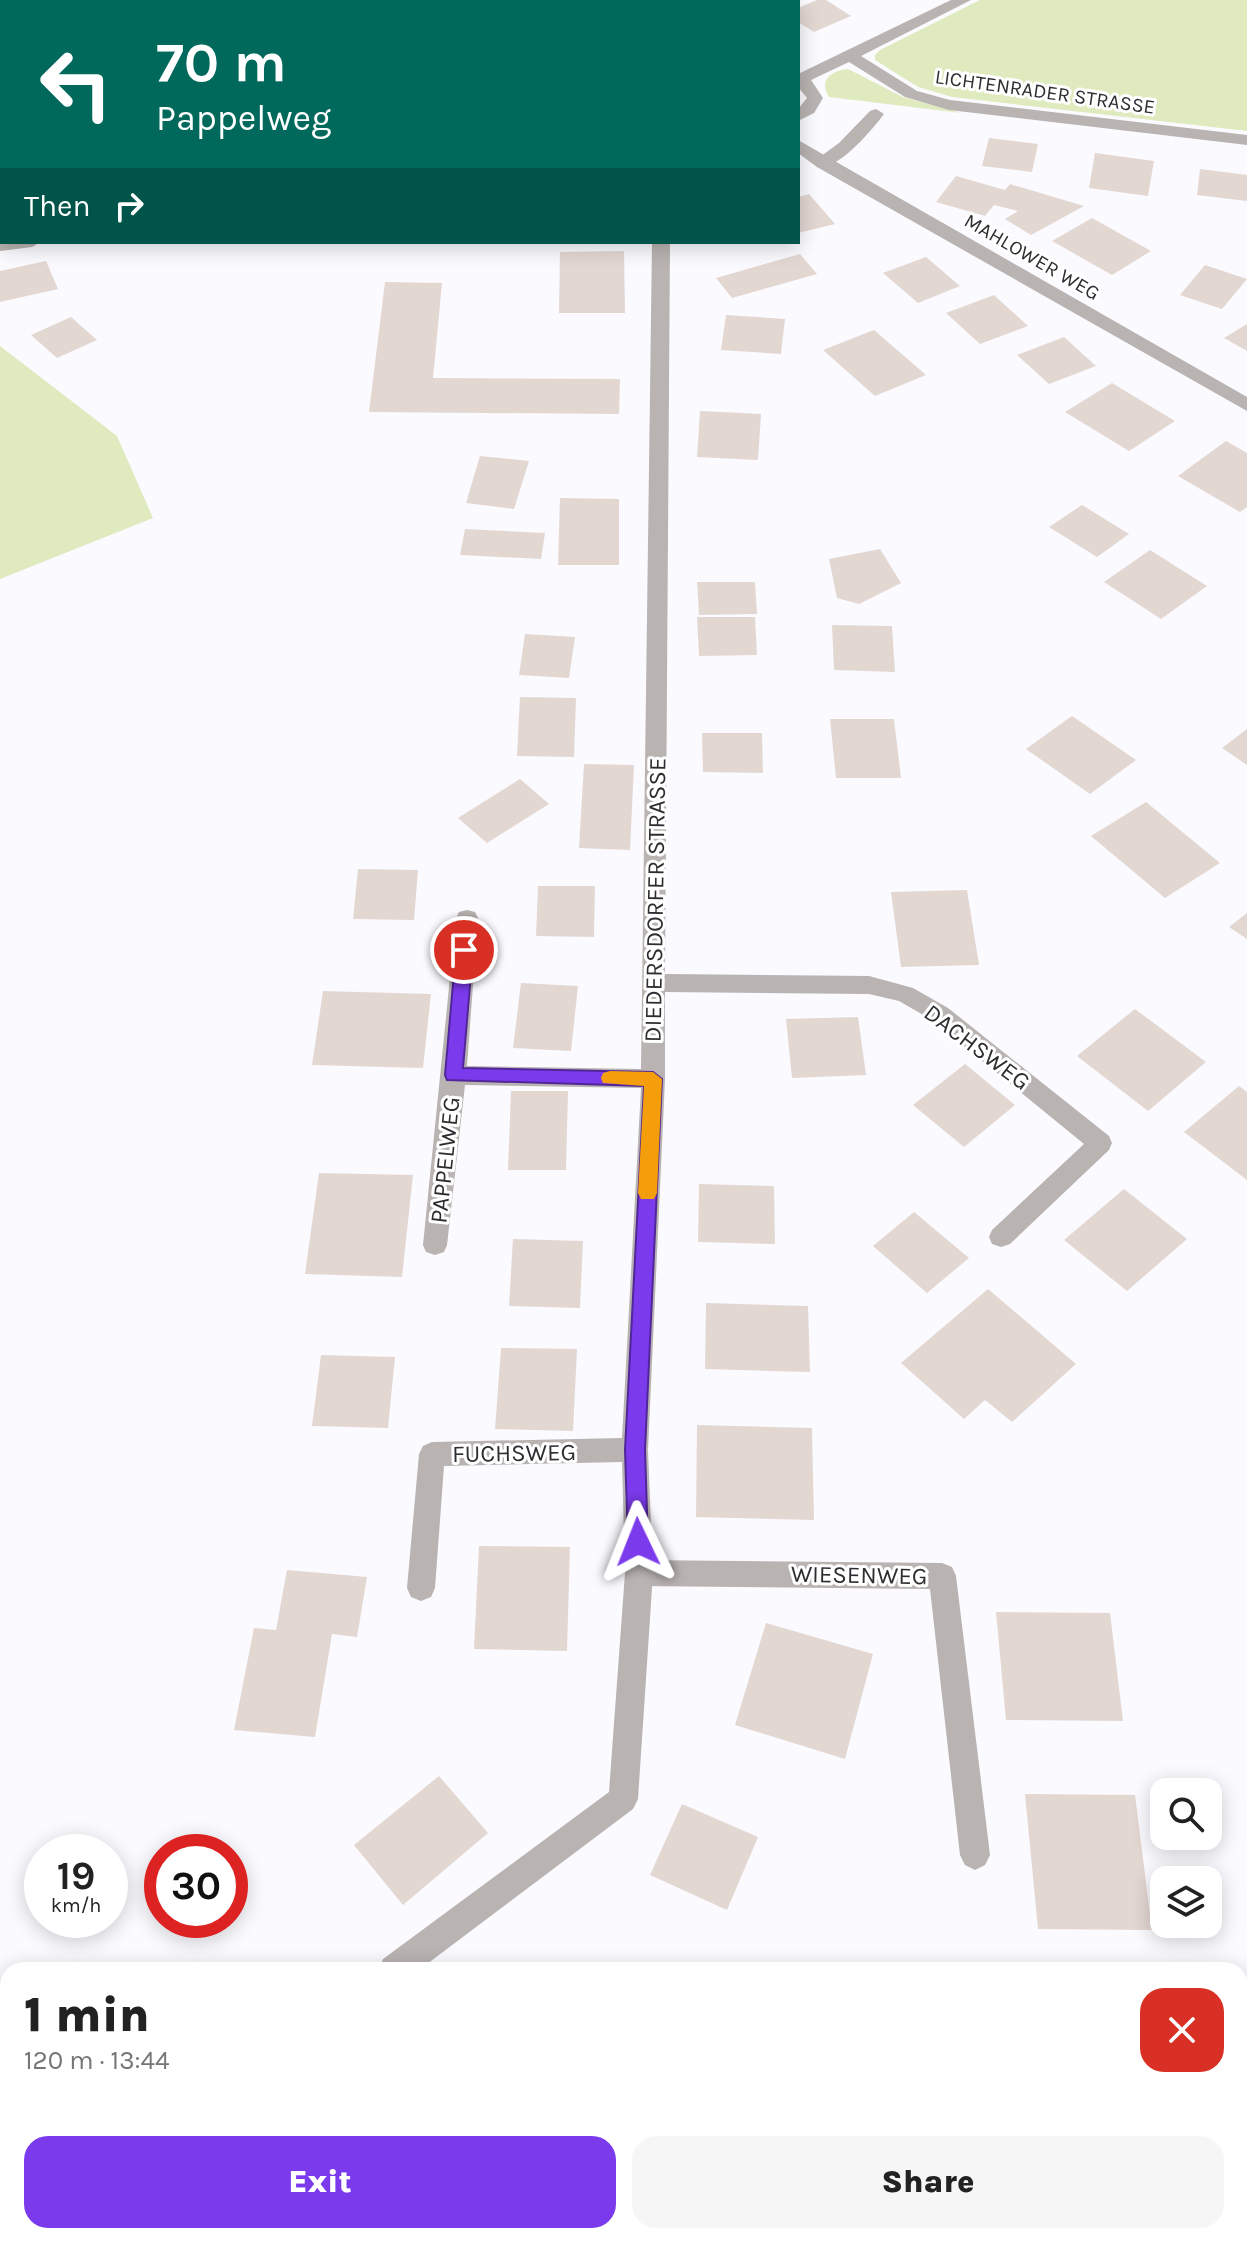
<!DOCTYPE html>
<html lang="en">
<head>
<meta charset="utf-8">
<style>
	:root { --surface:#fff; --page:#f6f6f6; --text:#222; --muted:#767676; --accent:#7c3aed }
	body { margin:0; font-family:Karla,sans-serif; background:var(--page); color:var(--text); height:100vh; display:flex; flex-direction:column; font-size:30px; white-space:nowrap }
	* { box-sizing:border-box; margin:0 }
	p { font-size:26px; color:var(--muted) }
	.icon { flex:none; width:44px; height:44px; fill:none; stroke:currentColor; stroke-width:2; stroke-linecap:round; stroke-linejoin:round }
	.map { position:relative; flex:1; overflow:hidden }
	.side { position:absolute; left:0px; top:1962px; width:1248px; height:282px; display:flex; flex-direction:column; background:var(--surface); border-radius:24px 24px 0 0; box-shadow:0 4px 20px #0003 }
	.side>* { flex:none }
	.hud { position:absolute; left:0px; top:0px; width:800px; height:244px; box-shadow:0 4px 20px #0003; background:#00695c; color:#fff; overflow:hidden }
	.fabs { position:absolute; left:1150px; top:1778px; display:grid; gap:16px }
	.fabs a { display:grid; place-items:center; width:72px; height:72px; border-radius:16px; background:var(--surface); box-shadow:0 4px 20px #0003; font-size:40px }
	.speed { position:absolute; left:24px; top:1834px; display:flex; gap:16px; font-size:40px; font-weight:700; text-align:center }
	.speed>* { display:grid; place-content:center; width:104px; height:104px; border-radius:50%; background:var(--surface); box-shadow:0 4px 20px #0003; line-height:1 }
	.speed small { font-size:20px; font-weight:400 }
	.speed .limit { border:12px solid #d22; background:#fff; color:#111 }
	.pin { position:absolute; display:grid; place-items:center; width:68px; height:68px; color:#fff; margin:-34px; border:4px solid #fff; border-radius:50%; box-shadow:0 2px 8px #0007 }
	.me { position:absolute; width:88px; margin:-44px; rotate:358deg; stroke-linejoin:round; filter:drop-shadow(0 0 6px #0008) }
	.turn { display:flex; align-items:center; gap:28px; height:168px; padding:0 24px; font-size:36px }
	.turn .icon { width:104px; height:104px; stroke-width:2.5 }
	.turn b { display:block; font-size:56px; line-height:68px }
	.then { display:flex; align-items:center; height:76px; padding:0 24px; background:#0003; gap:16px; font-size:30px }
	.round { display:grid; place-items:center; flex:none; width:84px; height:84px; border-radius:24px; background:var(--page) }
	.headline { display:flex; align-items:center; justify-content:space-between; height:136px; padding:0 24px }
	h1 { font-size:48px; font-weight:800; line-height:60px }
	.primary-button { display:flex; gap:16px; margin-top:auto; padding:16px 24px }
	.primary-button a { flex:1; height:92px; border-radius:24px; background:var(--accent); color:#fff; font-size:32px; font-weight:800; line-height:92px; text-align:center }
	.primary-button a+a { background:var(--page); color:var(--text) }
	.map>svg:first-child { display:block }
	.green { fill:#dfeabf }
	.building { fill:#e3d7d2 }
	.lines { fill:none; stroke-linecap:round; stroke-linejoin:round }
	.service { fill:#b9b3b1; fill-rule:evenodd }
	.minor { fill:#b9b3b1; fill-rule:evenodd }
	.route { fill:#7c3aed; stroke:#51269a; stroke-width:2 }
	.slow { fill:#f59e0b }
	.labels { text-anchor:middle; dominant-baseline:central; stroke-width:6; stroke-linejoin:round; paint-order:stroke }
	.far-street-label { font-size:20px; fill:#2e2e32; stroke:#fff }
	.street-label { font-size:24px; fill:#2e2e32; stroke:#fff }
</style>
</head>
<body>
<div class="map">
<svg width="1247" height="2243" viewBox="0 0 1247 2243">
	<rect width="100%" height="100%" fill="#fbfaff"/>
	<g class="green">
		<polygon points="980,0 1247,0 1247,131 952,97 918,87 875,60 875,55 880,50"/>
		<path d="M848,69L903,97L961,113L829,97C819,80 830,71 848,69Z"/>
		<polygon points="0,346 117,436 153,518 0,579"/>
	</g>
	<g class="building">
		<polygon points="817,0 826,0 851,16 814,32 798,22 798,8"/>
		<polygon points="989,138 1038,144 1032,172 982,166"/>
		<polygon points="1095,153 1154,161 1148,196 1089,188"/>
		<polygon points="1200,169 1247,175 1247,201 1197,195"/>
		<polygon points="956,176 1005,190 1010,184 1084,206 1031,235 1005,219 1018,211 994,205 985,216 936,202"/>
		<polygon points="809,194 835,224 798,233 798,197"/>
		<polygon points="1092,218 1151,251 1112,275 1052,241"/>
		<polygon points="624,251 625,313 559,313 560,252"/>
		<polygon points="800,254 817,274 732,298 716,278"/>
		<polygon points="926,257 960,286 918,303 883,273"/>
		<polygon points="46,261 58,289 0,302 0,271"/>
		<polygon points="1205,265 1247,279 1222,309 1180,295"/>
		<polygon points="385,282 442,283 433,378 620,379 619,414 369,412"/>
		<polygon points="994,295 1028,326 980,344 946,313"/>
		<polygon points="726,315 785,319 781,354 721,350"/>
		<polygon points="71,317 97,340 57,358 31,335"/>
		<polygon points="1247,324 1247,351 1224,338"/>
		<polygon points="874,330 926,375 875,396 823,350"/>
		<polygon points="1064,337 1096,366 1049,384 1017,355"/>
		<polygon points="1112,383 1175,421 1129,451 1065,412"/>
		<polygon points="700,411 761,414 758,460 697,457"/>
		<polygon points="1226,441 1247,453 1247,507 1240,512 1178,476"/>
		<polygon points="480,456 529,461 514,509 466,503"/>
		<polygon points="560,498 619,499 619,565 558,565"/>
		<polygon points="1082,505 1129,534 1097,557 1049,527"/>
		<polygon points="465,529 545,533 541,559 460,555"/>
		<polygon points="880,549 901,583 859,604 837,598 829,559"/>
		<polygon points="1150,550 1207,586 1161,619 1104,582"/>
		<polygon points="697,582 755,582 757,614 699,615"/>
		<polygon points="697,617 755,617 757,655 699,656"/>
		<polygon points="832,625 892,626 895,672 834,670"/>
		<polygon points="525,634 575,637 569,678 519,675"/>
		<polygon points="520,697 576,698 574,757 517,756"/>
		<polygon points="1072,716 1136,760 1090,794 1026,749"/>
		<polygon points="830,719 894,719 901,778 836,778"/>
		<polygon points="1247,729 1247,765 1222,748"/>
		<polygon points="702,733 762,733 763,773 703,772"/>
		<polygon points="584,764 634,765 630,850 579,848"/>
		<polygon points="520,779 549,804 487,843 458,818"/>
		<polygon points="1146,802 1220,863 1165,898 1091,836"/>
		<polygon points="358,869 418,870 414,920 353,919"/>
		<polygon points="538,886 595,886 594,937 536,936"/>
		<polygon points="967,890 979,965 901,967 891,892"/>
		<polygon points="1247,913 1247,939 1229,927"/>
		<polygon points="521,983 578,986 571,1051 513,1048"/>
		<polygon points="323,991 431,994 423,1068 312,1065"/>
		<polygon points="1135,1009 1206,1062 1148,1111 1077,1056"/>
		<polygon points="858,1017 866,1075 792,1078 786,1019"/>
		<polygon points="965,1064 1015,1105 964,1147 913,1105"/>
		<polygon points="1239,1086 1247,1092 1247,1180 1184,1132"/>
		<polygon points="511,1091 568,1091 566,1170 508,1170"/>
		<polygon points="319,1173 413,1175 402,1277 305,1274"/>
		<polygon points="699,1184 774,1186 775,1244 698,1242"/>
		<polygon points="1124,1189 1187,1239 1127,1291 1064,1240"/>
		<polygon points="914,1212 969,1258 927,1293 873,1246"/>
		<polygon points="513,1239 583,1241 580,1308 509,1306"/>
		<polygon points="988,1289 1076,1364 1012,1422 985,1400 964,1419 901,1363"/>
		<polygon points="706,1303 808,1306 810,1372 705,1369"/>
		<polygon points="501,1348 577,1349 573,1431 495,1429"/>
		<polygon points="321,1355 395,1357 388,1428 312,1426"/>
		<polygon points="697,1425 812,1428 814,1520 696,1517"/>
		<polygon points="479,1546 570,1547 567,1651 474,1649"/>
		<polygon points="287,1570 367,1577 357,1637 332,1634 315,1737 234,1730 254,1628 276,1630"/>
		<polygon points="996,1612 1110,1613 1123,1721 1006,1720"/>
		<polygon points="766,1623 873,1654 845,1759 735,1725"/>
		<polygon points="439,1776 488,1833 403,1905 354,1845"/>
		<polygon points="1025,1794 1135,1795 1152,1930 1038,1929"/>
		<polygon points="682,1804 758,1837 727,1910 650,1875"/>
		<polygon points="328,2236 368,2236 372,2243 319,2243"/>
	</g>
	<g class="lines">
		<g class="service">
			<path d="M876,109L884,114C872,130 838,171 817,167L815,163L817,159L839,143L870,111Z"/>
			<polygon points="639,1560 942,1563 952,1567 956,1576 990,1855 985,1865 975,1870 965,1865 960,1855 930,1589 639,1586 629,1582 625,1573 629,1564"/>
		</g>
		<g class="minor">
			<polygon points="446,0 466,0 468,2 448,2"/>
			<polygon points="951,0 971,0 861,56 917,91 950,100 1247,135 1247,145 949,110 905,97 849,62 811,80 823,98 814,113 798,121 798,109 807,98 798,87 798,74"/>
			<polygon points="798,140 1247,397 1247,411 817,167 798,153"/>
			<polygon points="0,241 2,242 41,242 32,247 0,251"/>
			<polygon points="652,242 670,242 665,974 869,976 913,988 948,1008 1109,1136 1112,1143 1109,1150 1010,1244 1001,1247 992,1244 989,1237 992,1230 1084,1144 932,1020 899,1001 869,994 665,992 665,1079 648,1450 653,1573 638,1799 633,1809 419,1970 379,1970 383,1959 609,1792 625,1573 622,1462 444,1466 435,1588 431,1597 421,1601 411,1597 407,1588 419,1454 423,1446 432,1442 622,1438 641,1088 465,1085 447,1245 444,1252 435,1255 426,1252 423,1245 456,918 459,912 467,910 475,912 478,918 467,1066 641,1069"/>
			<polygon points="17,2236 55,2236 52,2243 14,2243"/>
		</g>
	</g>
	<polygon class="route" points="464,943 473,950 463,1068 653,1072 662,1079 645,1450 648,1542 645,1549 638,1552 631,1549 628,1542 625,1450 644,1086 447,1080 445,1075 456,950"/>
	<polygon class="slow" points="610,1071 653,1072 662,1079 657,1193 654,1199 641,1199 638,1193 644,1086 603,1083 601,1078 603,1073"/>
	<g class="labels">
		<g class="far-street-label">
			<text transform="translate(1045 92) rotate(8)">LICHTENRADER STRASSE</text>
			<text transform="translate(1032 257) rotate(30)">MAHLOWER WEG</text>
		</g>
		<g class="street-label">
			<text transform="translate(655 900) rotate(-89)">DIEDERSDORFER STRASSE</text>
			<text transform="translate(977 1047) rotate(37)">DACHSWEG</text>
			<text transform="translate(445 1160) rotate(-84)">PAPPELWEG</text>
			<text transform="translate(514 1453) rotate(-1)">FUCHSWEG</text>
			<text transform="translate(859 1575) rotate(1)">WIESENWEG</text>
		</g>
	</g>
</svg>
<div class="fabs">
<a><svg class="icon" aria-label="search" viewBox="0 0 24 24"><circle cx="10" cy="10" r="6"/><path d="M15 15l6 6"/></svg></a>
<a><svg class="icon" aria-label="layers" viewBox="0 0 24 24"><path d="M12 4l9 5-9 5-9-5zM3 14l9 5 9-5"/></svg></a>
</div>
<div class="speed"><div>19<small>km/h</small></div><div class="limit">30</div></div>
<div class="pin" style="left:464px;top:950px;background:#d93025"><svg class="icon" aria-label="arrive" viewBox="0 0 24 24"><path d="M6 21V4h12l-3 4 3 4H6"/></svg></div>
<svg class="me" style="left:638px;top:1542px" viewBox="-20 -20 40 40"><path d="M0-17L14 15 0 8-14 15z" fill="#7c3aed" stroke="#fff" stroke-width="4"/></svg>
<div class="hud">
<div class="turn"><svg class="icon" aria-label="left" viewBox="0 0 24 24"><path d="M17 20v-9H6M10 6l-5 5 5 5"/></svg><div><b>70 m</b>Pappelweg</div></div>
<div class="then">Then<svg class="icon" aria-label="right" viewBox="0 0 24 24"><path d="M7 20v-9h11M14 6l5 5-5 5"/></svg></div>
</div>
<section class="side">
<div class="headline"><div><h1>1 min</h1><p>120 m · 13:44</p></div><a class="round" style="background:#d93025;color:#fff"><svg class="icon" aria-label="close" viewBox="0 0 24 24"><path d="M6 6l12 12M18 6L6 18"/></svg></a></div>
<div class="primary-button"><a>Exit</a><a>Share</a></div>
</section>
</div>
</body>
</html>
